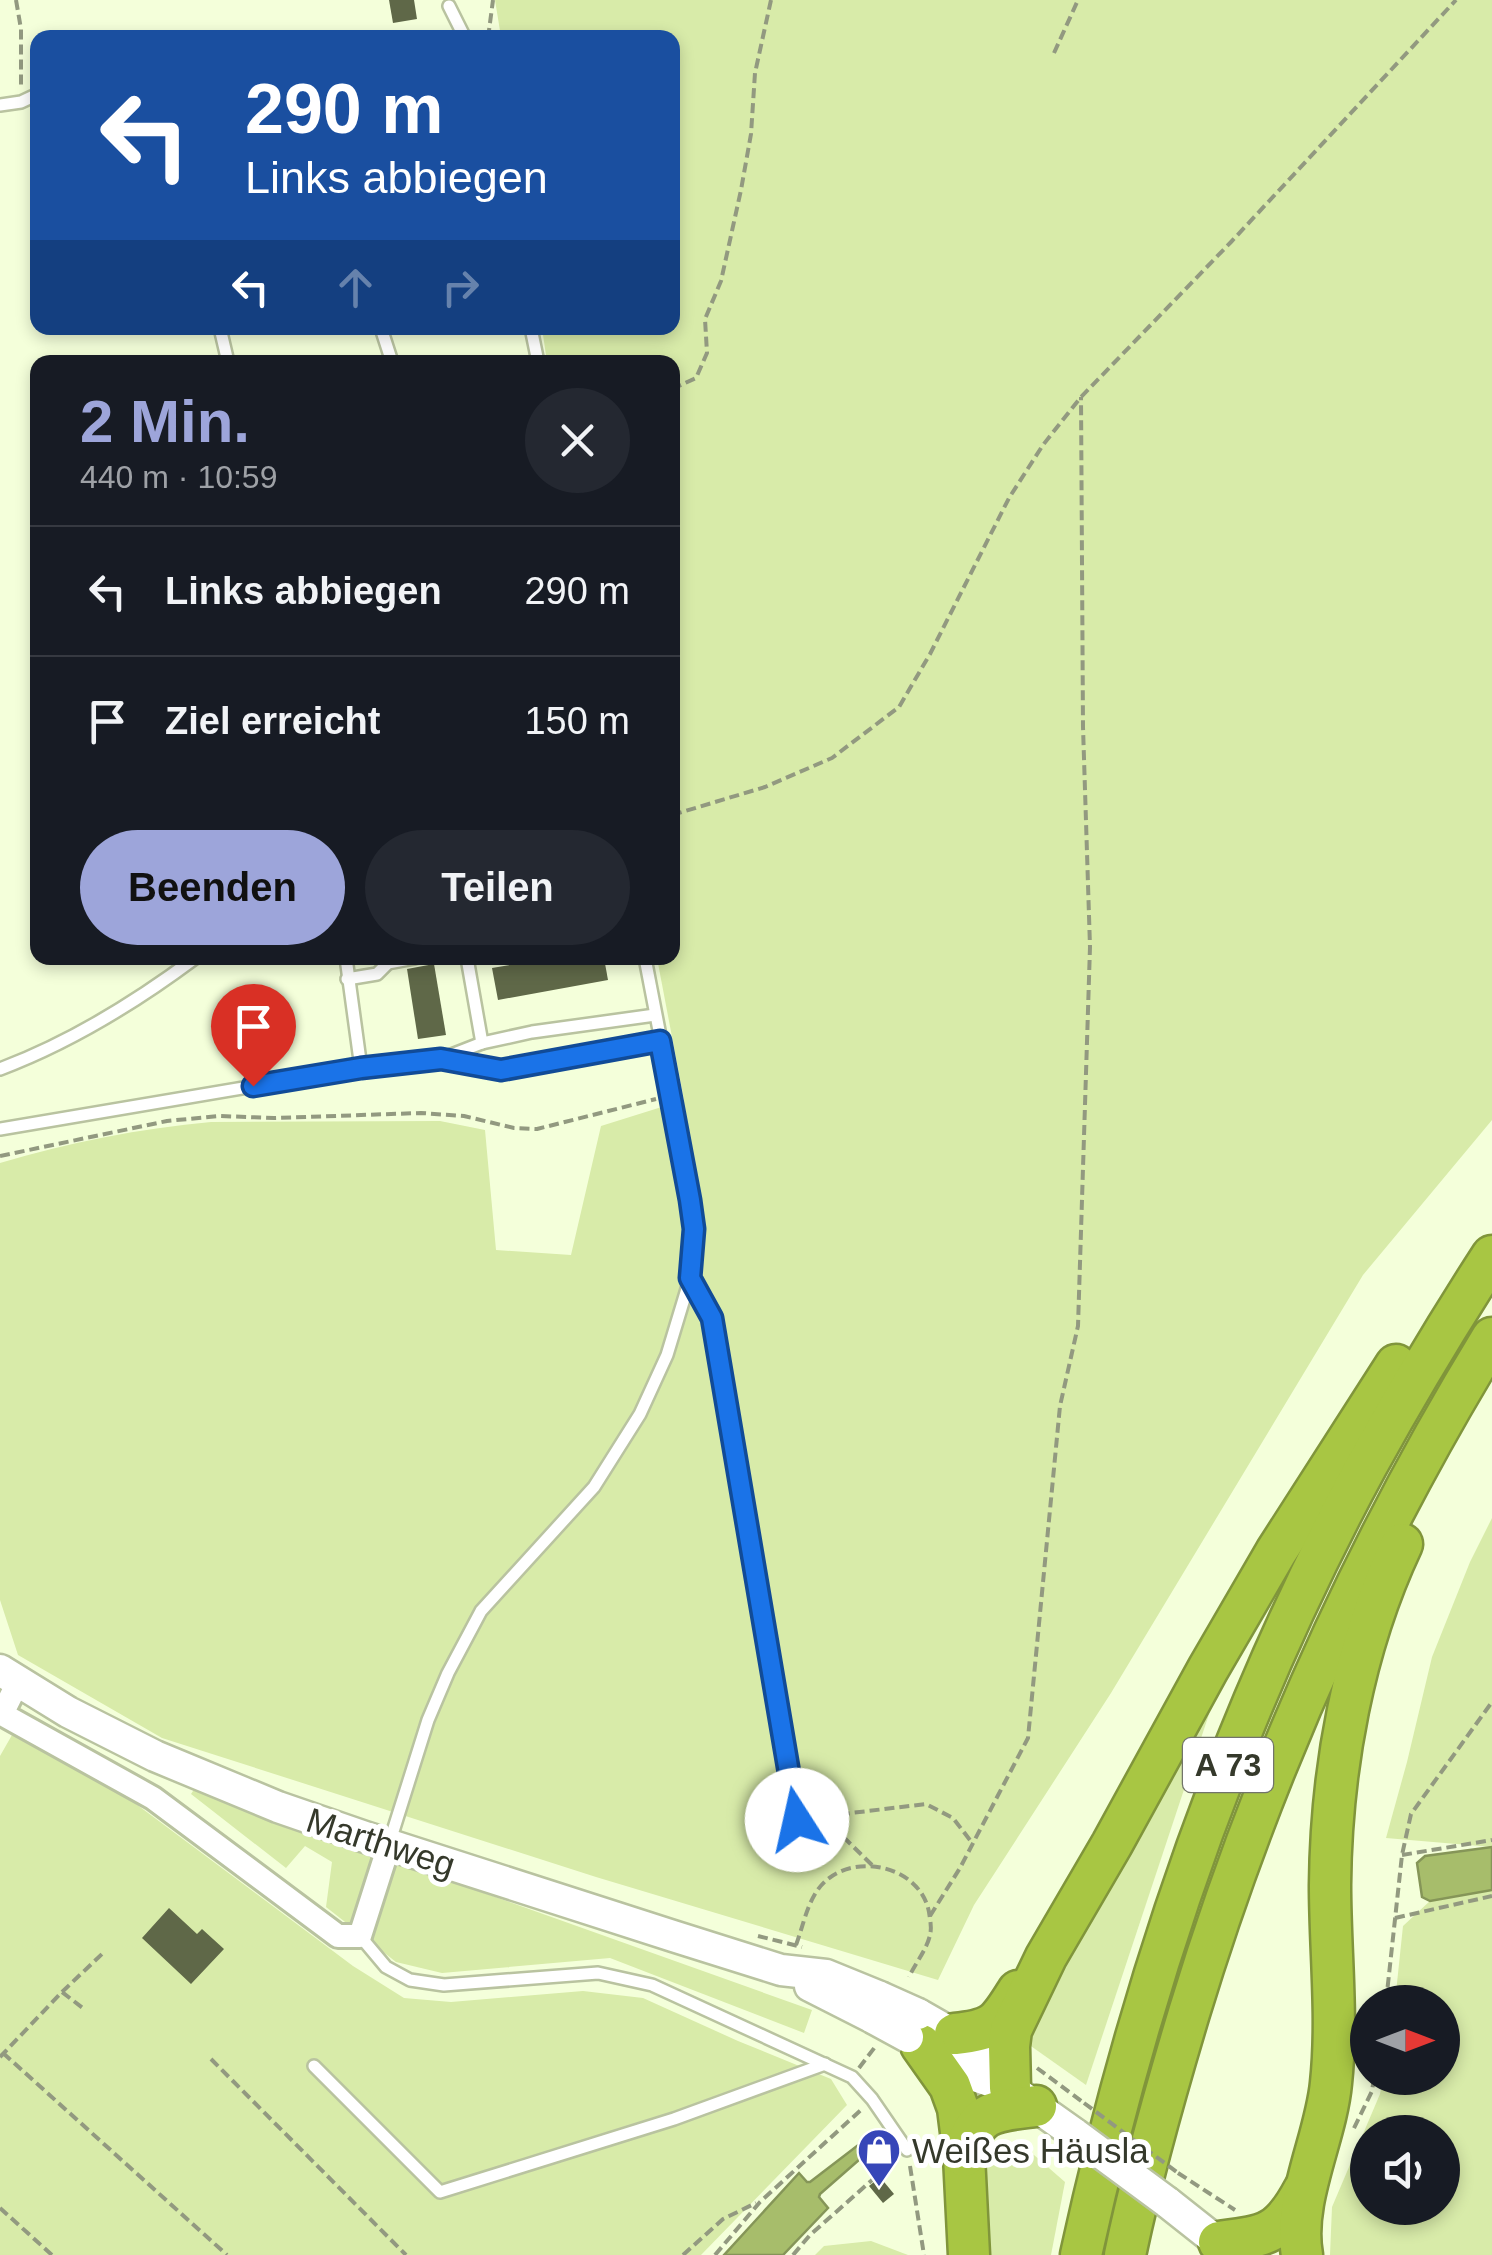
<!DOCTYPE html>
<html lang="de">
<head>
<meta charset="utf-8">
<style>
	:root { --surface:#171b24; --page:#242831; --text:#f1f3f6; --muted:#9ea1a6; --line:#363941; --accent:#9da5da }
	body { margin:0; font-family:Helvetica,sans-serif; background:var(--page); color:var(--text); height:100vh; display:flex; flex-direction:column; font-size:38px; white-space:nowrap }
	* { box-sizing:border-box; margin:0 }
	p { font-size:32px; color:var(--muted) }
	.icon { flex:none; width:55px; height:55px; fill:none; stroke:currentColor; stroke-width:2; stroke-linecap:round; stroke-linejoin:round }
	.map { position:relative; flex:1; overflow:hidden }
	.details { position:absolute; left:30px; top:355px; width:650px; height:610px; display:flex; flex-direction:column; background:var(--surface); border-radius:20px; box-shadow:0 5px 15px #0003 }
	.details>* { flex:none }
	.banner { position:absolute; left:30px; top:30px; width:650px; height:305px; border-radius:20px; box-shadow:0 5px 15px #0003; background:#1a4fa0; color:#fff; overflow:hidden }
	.needle { width:65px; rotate:90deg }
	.controls { position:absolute; left:1350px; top:1985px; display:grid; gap:20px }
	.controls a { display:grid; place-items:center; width:110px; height:110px; border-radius:50%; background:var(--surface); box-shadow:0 5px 15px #0003; font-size:50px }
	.pin { position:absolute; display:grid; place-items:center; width:85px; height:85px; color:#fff; margin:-102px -42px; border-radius:50% 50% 50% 0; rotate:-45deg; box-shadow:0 0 10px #0007 }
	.pin .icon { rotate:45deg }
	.me { position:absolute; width:110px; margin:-55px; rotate:350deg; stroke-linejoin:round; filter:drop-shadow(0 0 8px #0008) }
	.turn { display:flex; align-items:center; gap:35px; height:210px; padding:0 50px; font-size:45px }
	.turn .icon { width:130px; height:130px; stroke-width:2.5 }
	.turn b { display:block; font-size:70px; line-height:85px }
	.lanes { display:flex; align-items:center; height:95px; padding:0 50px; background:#0003; justify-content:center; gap:50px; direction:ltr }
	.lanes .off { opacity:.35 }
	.round { display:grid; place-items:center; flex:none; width:105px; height:105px; border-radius:52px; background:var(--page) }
	.headline { display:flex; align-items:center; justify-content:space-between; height:170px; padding:0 50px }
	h1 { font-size:60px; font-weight:600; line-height:75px; color:var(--accent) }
	.button { display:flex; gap:20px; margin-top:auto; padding:20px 50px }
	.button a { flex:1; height:115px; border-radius:60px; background:var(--accent); color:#111; font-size:40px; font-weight:600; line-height:115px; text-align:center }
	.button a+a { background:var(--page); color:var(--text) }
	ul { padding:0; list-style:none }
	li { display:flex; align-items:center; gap:30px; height:130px; padding:0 50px; border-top:2px solid var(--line) }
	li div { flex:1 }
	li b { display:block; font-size:38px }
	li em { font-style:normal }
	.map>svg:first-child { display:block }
	.green { fill:#d8eba9; fill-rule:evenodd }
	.water { fill:#a7bd6b; stroke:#859558; stroke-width:2.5 }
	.building { fill:#5f6848 }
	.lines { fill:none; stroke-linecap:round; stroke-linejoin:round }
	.service-casing { stroke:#b9c3a0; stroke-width:16 }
	.minor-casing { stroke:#b9c3a0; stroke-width:28 }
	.secondary-casing { stroke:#b9c3a0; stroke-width:35 }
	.motorway-casing { stroke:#80953b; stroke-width:45 }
	.path { stroke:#929980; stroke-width:4; stroke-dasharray:10 5; stroke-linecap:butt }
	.service { stroke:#fff; stroke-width:11 }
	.minor { stroke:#fff; stroke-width:22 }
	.secondary { stroke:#fff; stroke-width:30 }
	.motorway { stroke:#a8c643; stroke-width:40 }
	.secondary-bridge-casing { stroke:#b9c3a0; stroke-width:35; stroke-linecap:butt }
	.path-bridge { stroke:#929980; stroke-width:4; stroke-dasharray:10 5; stroke-linecap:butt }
	.secondary-bridge { stroke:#fff; stroke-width:30 }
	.route-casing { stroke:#114b97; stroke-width:25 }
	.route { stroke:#1a73e8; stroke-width:18 }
	.labels { text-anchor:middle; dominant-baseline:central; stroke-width:10; stroke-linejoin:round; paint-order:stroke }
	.shield { fill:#fff; stroke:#72746b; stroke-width:2.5 }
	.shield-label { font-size:32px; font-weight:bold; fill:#35392b }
	.street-label { font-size:35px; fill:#35392b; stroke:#fff }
	.poi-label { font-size:35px; fill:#35392b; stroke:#fff; text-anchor:start }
</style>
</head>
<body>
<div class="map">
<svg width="1492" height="2255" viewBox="0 0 1492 2255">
	<rect width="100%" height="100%" fill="#f4ffda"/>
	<g class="green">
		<path d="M495,0H1492V1120L1363,1275L1111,1693L974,1905L938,1980L596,1877L162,1738L18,1655L0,1600V1163C67,1143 142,1128 211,1122L440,1121L485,1130L496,1250L571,1255L601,1126L684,1100L657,958H672V362H547L542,328H672V38L501,37Z"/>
		<polygon points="1492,1518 1492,1847 1386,1838 1407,1762 1432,1657 1470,1562"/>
		<polygon points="1221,1678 1086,2085 1028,2044 1055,1974"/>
		<polygon points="12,1735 132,1801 353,1966 404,1998 451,2002 583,1991 643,1998 738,2041 831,2079 847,2105 701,2255 0,2255 0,1756"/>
		<polygon points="197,1785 414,1868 812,2010 804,2033 610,1958 442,1973 396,1962 326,1907 332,1862 305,1846 286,1868 191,1794"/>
		<path d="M1492,1890V2255H1330L1332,2207L1380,2094L1383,2078H1442V2002H1395L1403,1926L1430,1901ZM1368,2132H1442V2208H1368Z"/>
		<polygon points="998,2145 1034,2155 1065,2182 1051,2255 985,2255 978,2166"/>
		<polygon points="871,2241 908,2255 815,2255 824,2246"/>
	</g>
	<g class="water">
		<polygon points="1492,1847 1492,1890 1430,1901 1422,1897 1417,1863 1425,1856"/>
		<polygon points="870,2136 876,2145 820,2194 819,2197 828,2208 783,2255 724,2255 799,2173 807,2182 810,2182"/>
	</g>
	<g class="building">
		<polygon points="389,0 414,0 417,19 393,23"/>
		<polygon points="550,958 604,958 608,980 498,1000 492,968"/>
		<polygon points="434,964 446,1035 418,1039 407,969"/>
		<polygon points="169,1908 197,1934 202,1929 224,1949 191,1984 142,1938"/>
		<polygon points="880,2177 894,2194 883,2203 869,2186"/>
	</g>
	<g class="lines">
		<g class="service-casing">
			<g id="service">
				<polyline points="449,6 465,38"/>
				<polyline points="0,105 21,102 38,94"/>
				<polyline points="220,328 228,362"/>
				<polyline points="381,328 392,362"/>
				<polyline points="531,328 538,362"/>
				<polyline points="346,958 361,1068"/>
				<polyline points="467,958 482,1043"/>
				<polyline points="347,979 377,974 388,963 415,958"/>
				<polyline points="441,1059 501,1069 660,1041"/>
				<path d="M0,1069C69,1043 136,1002 195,958"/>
				<polyline points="0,1129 361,1068 441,1059 482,1043 532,1032 655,1015"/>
				<polyline points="690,1279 713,1318 797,1820"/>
				<polyline points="389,1844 428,1720 448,1673 481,1611 594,1487 640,1414 667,1355 690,1279 694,1229 686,1170 645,958"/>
				<polyline points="360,1936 386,1967 410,1980 444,1985 598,1973 652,1985 852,2077 872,2099 907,2150"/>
				<polyline points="314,2066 440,2192 674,2119 825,2064"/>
			</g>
		</g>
		<g class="minor-casing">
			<polyline id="minor" points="18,1682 2,1714 153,1798 338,1936 360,1936 389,1845"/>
		</g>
		<g class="secondary-casing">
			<g id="secondary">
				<polyline points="0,1670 68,1712 155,1756 278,1807 365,1837 673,1936 781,1970 826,1975 880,1997"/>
				<polyline points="810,1986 873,2018"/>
				<polyline points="918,2014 981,2050 1010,2088"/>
				<polyline points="927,2049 972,2075 1010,2088 1075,2134"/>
				<polyline points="1167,2202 1234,2255"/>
			</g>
		</g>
		<g class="motorway-casing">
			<g id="motorway">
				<path d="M955,2034C995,2030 998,2023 1018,1991"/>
				<polyline points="921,2045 950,2086 958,2108 964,2156 969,2255"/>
				<polyline points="1010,2088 1009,2046 1011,2030 1046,1957 1112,1844 1208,1669 1276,1552 1396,1365"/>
				<path d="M964,2156C975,2110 994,2111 1036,2106"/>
				<path d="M1219,2242C1266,2236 1280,2235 1304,2190"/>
				<path d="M1081,2255C1141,1981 1233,1712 1367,1465C1406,1394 1448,1324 1492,1256"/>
				<path d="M1125,2255C1142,2173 1165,2093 1189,2013C1262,1773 1361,1552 1492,1338"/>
				<path d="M1302,2255C1292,2200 1326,2138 1331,2083C1338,2017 1330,1951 1330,1885C1331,1770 1353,1648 1402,1544"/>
			</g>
		</g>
		<g class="path">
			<polyline points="16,0 21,29 21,87"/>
			<polyline points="488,38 493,0"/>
			<polyline points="1054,53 1078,0"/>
			<polyline points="672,389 696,378 707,353 705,319 721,281 741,190 751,134 755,73 771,0"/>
			<polyline points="672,815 765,787 832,758 899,707 930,654 1009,498 1043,445 1081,397 1231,242 1456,0"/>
			<polyline points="0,1156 167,1121 219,1116 274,1118 421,1113 464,1116 514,1128 537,1129 656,1099"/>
			<polyline points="822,1816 872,1865"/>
			<polyline points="810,1818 926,1804 953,1818 973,1844"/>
			<polyline points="1402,1855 1492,1840"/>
			<polyline points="930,1916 960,1868 1028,1738 1060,1406 1078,1326 1090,947 1083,727 1081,397"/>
			<polyline points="1395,1918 1492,1896"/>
			<polyline points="758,1936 802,1947"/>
			<path d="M796,1945C802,1929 806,1909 815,1894C841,1849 919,1861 929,1912C930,1919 932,1928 930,1935C927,1949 915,1964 909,1977"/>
			<polyline points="62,1992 102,1954"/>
			<polyline points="1386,2002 1402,1855 1411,1814 1492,1702"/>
			<polyline points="3,2053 227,2255"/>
			<polyline points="0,2057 62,1992 84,2009"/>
			<polyline points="211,2059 406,2255"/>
			<polyline points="859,2068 875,2047"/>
			<polyline points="1037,2068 1084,2103"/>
			<polyline points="1354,2128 1372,2091 1374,2078"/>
			<polyline points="910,2166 924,2255"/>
			<polyline points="1178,2173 1235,2210"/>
			<polyline points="0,2208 52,2255"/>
			<polyline points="683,2255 723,2219 756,2203"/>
			<polyline points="715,2255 760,2202 862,2109"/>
			<polyline points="793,2255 810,2235 897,2158"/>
		</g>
		<use href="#service" class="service"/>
		<use href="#minor" class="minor"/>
		<use href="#secondary" class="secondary"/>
		<use href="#motorway" class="motorway"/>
		<g class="secondary-bridge-casing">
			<g id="secondary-bridge">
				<polyline points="880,1997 918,2014"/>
				<polyline points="873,2018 908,2037"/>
				<polyline points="1075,2134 1167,2202"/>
			</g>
		</g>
		<polyline class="path-bridge" points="1084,2103 1178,2173"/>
		<use href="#secondary-bridge" class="secondary-bridge"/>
	</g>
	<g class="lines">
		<g class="route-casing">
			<polyline id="route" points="253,1086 361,1068 441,1059 501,1070 660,1041 690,1200 694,1229 690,1278 712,1318 797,1820"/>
		</g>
		<use href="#route" class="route"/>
	</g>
	<defs>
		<g id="shop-pin" transform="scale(2.25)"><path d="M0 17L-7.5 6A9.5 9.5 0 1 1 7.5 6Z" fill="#3646b8" stroke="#fff"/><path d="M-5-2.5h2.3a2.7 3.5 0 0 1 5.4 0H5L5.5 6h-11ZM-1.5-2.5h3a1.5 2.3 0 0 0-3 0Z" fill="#fff"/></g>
	</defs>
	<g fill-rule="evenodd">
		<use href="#shop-pin" x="879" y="2150"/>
	</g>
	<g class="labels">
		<rect class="shield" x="1183" y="1738" width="90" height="54" rx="8"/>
		<g class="shield-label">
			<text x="1228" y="1765">A 73</text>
		</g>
		<g class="street-label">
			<text transform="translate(381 1842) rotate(18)">Marthweg</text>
		</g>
		<g class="poi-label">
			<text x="912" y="2150">Weißes Häusla</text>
		</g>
	</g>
</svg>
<div class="controls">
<a><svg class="needle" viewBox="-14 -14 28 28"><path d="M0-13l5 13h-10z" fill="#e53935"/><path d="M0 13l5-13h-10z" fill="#9ea1a6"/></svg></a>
<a><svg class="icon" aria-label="sound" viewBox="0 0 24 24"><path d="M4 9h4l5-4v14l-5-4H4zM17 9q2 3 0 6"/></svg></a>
</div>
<div class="pin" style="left:253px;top:1086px;background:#d93025"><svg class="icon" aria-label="arrive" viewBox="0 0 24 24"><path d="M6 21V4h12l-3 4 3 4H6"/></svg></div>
<svg class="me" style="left:797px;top:1820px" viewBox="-20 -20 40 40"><circle r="19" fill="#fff"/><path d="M0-13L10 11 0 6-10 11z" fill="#1a73e8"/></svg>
<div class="banner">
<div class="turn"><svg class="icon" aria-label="left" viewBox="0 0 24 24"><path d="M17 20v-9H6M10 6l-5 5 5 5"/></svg><div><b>290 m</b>Links abbiegen</div></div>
<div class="lanes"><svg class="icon" aria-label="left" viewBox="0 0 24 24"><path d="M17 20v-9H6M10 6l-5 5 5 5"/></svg><svg class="icon off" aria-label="ahead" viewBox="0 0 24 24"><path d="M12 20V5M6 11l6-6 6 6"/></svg><svg class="icon off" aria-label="right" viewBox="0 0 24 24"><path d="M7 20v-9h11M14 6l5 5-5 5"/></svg></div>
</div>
<section class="details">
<div class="headline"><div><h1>2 Min.</h1><p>440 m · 10:59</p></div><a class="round"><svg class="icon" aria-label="close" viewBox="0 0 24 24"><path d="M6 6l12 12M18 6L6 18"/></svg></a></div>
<ul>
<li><svg class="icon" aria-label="left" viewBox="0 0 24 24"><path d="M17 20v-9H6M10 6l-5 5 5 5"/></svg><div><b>Links abbiegen</b></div><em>290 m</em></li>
<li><svg class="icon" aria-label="arrive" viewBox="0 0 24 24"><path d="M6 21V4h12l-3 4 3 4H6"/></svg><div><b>Ziel erreicht</b></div><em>150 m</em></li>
</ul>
<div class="button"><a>Beenden</a><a>Teilen</a></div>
</section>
</div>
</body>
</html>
